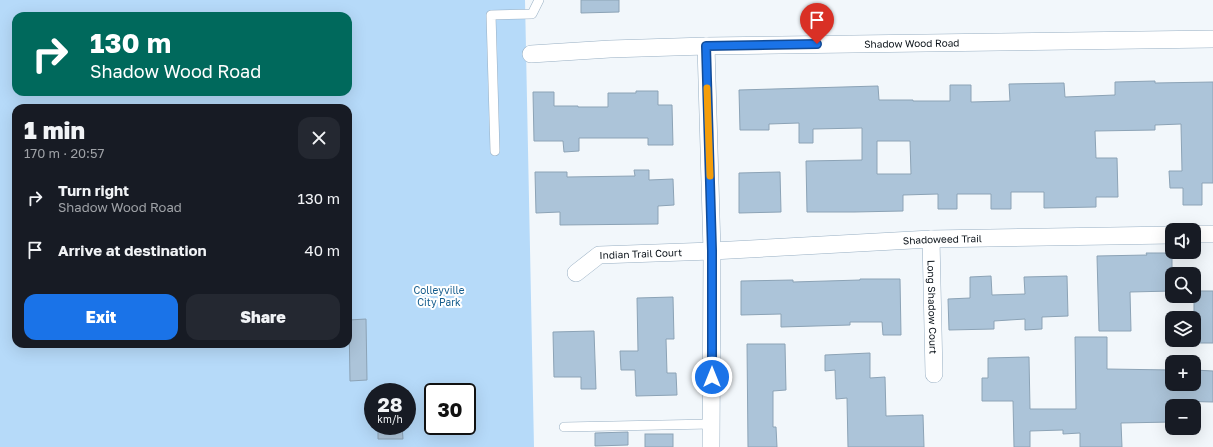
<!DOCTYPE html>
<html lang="en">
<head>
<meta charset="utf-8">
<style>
	:root { --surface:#171b24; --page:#242831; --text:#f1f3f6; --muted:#9ea1a6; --accent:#1a73e8 }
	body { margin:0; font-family:"Golos Text",sans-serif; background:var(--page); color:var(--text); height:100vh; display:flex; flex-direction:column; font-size:15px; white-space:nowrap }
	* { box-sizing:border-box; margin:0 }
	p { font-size:13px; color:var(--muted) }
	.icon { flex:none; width:22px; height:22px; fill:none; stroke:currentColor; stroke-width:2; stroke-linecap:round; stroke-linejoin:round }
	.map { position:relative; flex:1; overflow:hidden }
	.drawer { position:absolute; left:12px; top:104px; width:340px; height:244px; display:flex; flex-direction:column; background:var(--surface); border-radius:12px; box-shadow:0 4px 16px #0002 }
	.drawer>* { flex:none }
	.top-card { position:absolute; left:12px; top:12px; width:340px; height:84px; border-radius:12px; box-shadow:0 4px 16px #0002; background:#00695c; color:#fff; overflow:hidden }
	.tools { position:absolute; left:1165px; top:223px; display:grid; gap:8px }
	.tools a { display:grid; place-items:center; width:36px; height:36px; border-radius:8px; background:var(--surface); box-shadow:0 4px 16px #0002; font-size:20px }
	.speed { position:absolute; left:364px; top:383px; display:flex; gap:8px; font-size:20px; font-weight:700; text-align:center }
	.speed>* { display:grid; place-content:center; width:52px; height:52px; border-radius:50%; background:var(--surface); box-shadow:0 4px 16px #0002; line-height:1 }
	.speed small { font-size:10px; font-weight:400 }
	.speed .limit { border:2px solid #111; border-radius:6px; background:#fff; color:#111 }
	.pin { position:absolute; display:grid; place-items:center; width:34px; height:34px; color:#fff; margin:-41px -17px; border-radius:50% 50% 50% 0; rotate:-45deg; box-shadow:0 0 4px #0007 }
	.pin .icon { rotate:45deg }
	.me { position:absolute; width:44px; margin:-22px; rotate:0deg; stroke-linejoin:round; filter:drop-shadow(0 0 3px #0008) }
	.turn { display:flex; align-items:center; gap:14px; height:84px; padding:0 12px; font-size:18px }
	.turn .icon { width:52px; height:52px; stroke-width:2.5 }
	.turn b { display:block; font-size:28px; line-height:34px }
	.round { display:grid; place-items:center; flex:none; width:42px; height:42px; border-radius:12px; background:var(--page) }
	.overview { display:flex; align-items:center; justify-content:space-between; height:68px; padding:0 12px }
	h1 { font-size:24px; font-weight:800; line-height:30px }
	.cta { display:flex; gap:8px; margin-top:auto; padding:8px 12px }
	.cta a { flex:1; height:46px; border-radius:12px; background:var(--accent); color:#fff; font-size:16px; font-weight:800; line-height:46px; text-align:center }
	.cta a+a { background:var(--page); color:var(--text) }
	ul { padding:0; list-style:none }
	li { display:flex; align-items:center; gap:12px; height:52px; padding:0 12px }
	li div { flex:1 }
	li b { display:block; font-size:15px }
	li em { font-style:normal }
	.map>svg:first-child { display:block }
	.green { fill:#b6daf9; fill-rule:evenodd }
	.building { fill:#acc4d9; stroke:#8ca3b6; fill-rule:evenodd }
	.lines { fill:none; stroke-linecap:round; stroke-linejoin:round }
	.lane-casing { stroke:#98afc3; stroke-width:10 }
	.street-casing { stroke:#98afc3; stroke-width:18 }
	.lane { stroke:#fff; stroke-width:9 }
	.street { stroke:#fff; stroke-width:17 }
	.route-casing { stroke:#114b97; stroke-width:10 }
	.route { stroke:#1a73e8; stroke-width:7 }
	.slow { stroke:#f59e0b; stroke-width:7 }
	.labels { text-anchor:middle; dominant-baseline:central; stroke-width:4; stroke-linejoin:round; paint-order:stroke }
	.street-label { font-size:10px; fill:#070f16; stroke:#fff }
	.park-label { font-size:10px; fill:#165d8d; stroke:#fff }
</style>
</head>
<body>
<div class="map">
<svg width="1213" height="447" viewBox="0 0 1213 447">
	<rect width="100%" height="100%" fill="#f2f7fb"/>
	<path class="green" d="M0,0H525L534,447H0ZM16,16H348V92H16ZM16,108H348V344H16ZM373,392H407V426H373ZM433,392H467V426H433Z"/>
	<g class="building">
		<polygon points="581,0 619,0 619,12 581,13"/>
		<path d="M1155,81V83L1213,82V183H1202V205H1183V188H1170L1169,171H1182L1181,124L1155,125V130L1095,131L1096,158H1117L1118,197H1096V207L1044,208V192H1011V209H991V194H957V209H938V194L903,195V211L854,212H807L806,161L862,160V128L813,129V143H799V123L769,124V130H740L739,90L878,86L879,100H913V101H950V85H971V102L1010,101L1009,84L1064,83L1065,97L1115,95V82ZM877,141H910L911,174H877Z"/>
		<polygon points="636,91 658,91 658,105 672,105 673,145 648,145 648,138 579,138 579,151 564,152 563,141 534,141 533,92 554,92 554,106 578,106 578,107 608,107 608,93 636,93"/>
		<polygon points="634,170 649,170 649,180 673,179 674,205 658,206 658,224 560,225 560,212 536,213 535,172 567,172 567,177 635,176"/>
		<polygon points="780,172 781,212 739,213 739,173"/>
		<polygon points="1146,253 1172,253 1172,291 1130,292 1131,331 1099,331 1097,256 1147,255"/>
		<polygon points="991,276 992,295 1025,294 1024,277 1067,276 1068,316 1042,317 1042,329 1025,330 1025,319 994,321 994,329 949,330 948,299 970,298 970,277"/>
		<polygon points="860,279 900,279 901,335 883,335 882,322 850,322 850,325 781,327 781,314 741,315 741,281 793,280 793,282 860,280"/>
		<rect x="1194" y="291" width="19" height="52"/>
		<polygon points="673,297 674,339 666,339 667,373 676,373 677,395 636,396 635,370 621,370 620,351 638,351 637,298"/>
		<polygon points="366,319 367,380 350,381 349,320"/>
		<polygon points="594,331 596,389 581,389 581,377 554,377 553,332"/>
		<polygon points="1075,337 1107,337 1107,369 1172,370 1172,384 1194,384 1194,370 1213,371 1213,402 1172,401 1172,422 1121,423 1122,447 1080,447 1080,433 1063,434 1063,430 1030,431 1030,447 1014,447 1013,401 982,401 982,378 988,378 988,358 1029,357 1030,409 1076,409"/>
		<polygon points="747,344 785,344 786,390 773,391 773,427 776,427 777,447 748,447"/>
		<polygon points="870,353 870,378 885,377 886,416 923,415 924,447 848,447 847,398 836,399 835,370 825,371 825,355"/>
		<polygon points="378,426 402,426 403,439 378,439"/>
		<polygon points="628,432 628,445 595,446 595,433"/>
		<rect x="645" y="434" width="28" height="13"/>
	</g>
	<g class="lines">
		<g class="lane-casing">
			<g id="lane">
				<polyline points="495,151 491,15 532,14 539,0"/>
				<polyline points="564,427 711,424"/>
			</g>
		</g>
		<g class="street-casing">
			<g id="street">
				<polyline points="706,46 712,251 711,447"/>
				<path id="s1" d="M531,54L610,49L706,46L1213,39"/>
				<polyline points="1194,234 1213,234"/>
				<path id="s2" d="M931,239L934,374"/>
				<path id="s3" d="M576,273L599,255L712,251L931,239L1172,235"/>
			</g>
		</g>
		<use href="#lane" class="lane"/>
		<use href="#street" class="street"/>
	</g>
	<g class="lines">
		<g class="route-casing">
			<polyline id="route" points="712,377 712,251 706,46 817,44"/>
		</g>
		<use href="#route" class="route"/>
		<polyline class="slow" points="707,88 710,176"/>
	</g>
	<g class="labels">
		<g class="street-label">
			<text stroke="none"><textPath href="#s1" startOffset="381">Shadow Wood Road</textPath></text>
			<text stroke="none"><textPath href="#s3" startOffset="373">Shadoweed Trail</textPath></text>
			<text stroke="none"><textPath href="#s3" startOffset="71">Indian Trail Court</textPath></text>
			<text stroke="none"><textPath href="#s2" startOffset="68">Long Shadow Court</textPath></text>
		</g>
		<g class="park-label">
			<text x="439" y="290">Colleyville<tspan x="439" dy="12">City Park</tspan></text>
		</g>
	</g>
</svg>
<div class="tools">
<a><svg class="icon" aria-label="sound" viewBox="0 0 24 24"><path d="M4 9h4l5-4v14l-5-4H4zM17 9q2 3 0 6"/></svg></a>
<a><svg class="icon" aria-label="search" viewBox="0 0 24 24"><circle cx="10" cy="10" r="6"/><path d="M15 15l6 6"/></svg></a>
<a><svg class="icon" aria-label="layers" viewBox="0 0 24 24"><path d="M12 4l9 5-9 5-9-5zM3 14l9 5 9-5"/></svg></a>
<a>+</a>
<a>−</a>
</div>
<div class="speed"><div>28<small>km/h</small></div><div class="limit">30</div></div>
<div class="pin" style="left:817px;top:44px;background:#d93025"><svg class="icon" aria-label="arrive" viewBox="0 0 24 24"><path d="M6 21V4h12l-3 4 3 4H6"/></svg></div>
<svg class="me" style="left:712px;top:377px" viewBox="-20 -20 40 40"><circle r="17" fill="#1a73e8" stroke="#fff" stroke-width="3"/><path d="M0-11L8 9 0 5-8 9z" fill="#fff"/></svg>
<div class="top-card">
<div class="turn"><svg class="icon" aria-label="right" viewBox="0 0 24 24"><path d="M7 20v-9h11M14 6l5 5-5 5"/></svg><div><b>130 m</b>Shadow Wood Road</div></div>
</div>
<section class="drawer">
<div class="overview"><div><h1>1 min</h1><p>170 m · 20:57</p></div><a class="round"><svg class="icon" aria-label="close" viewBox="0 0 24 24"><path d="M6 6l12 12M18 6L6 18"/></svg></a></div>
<ul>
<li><svg class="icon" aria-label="right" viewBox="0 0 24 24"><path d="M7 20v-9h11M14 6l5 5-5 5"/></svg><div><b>Turn right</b><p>Shadow Wood Road</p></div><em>130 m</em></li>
<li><svg class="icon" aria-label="arrive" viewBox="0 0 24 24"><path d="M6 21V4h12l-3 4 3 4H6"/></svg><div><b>Arrive at destination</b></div><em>40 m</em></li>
</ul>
<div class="cta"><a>Exit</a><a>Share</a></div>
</section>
</div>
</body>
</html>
